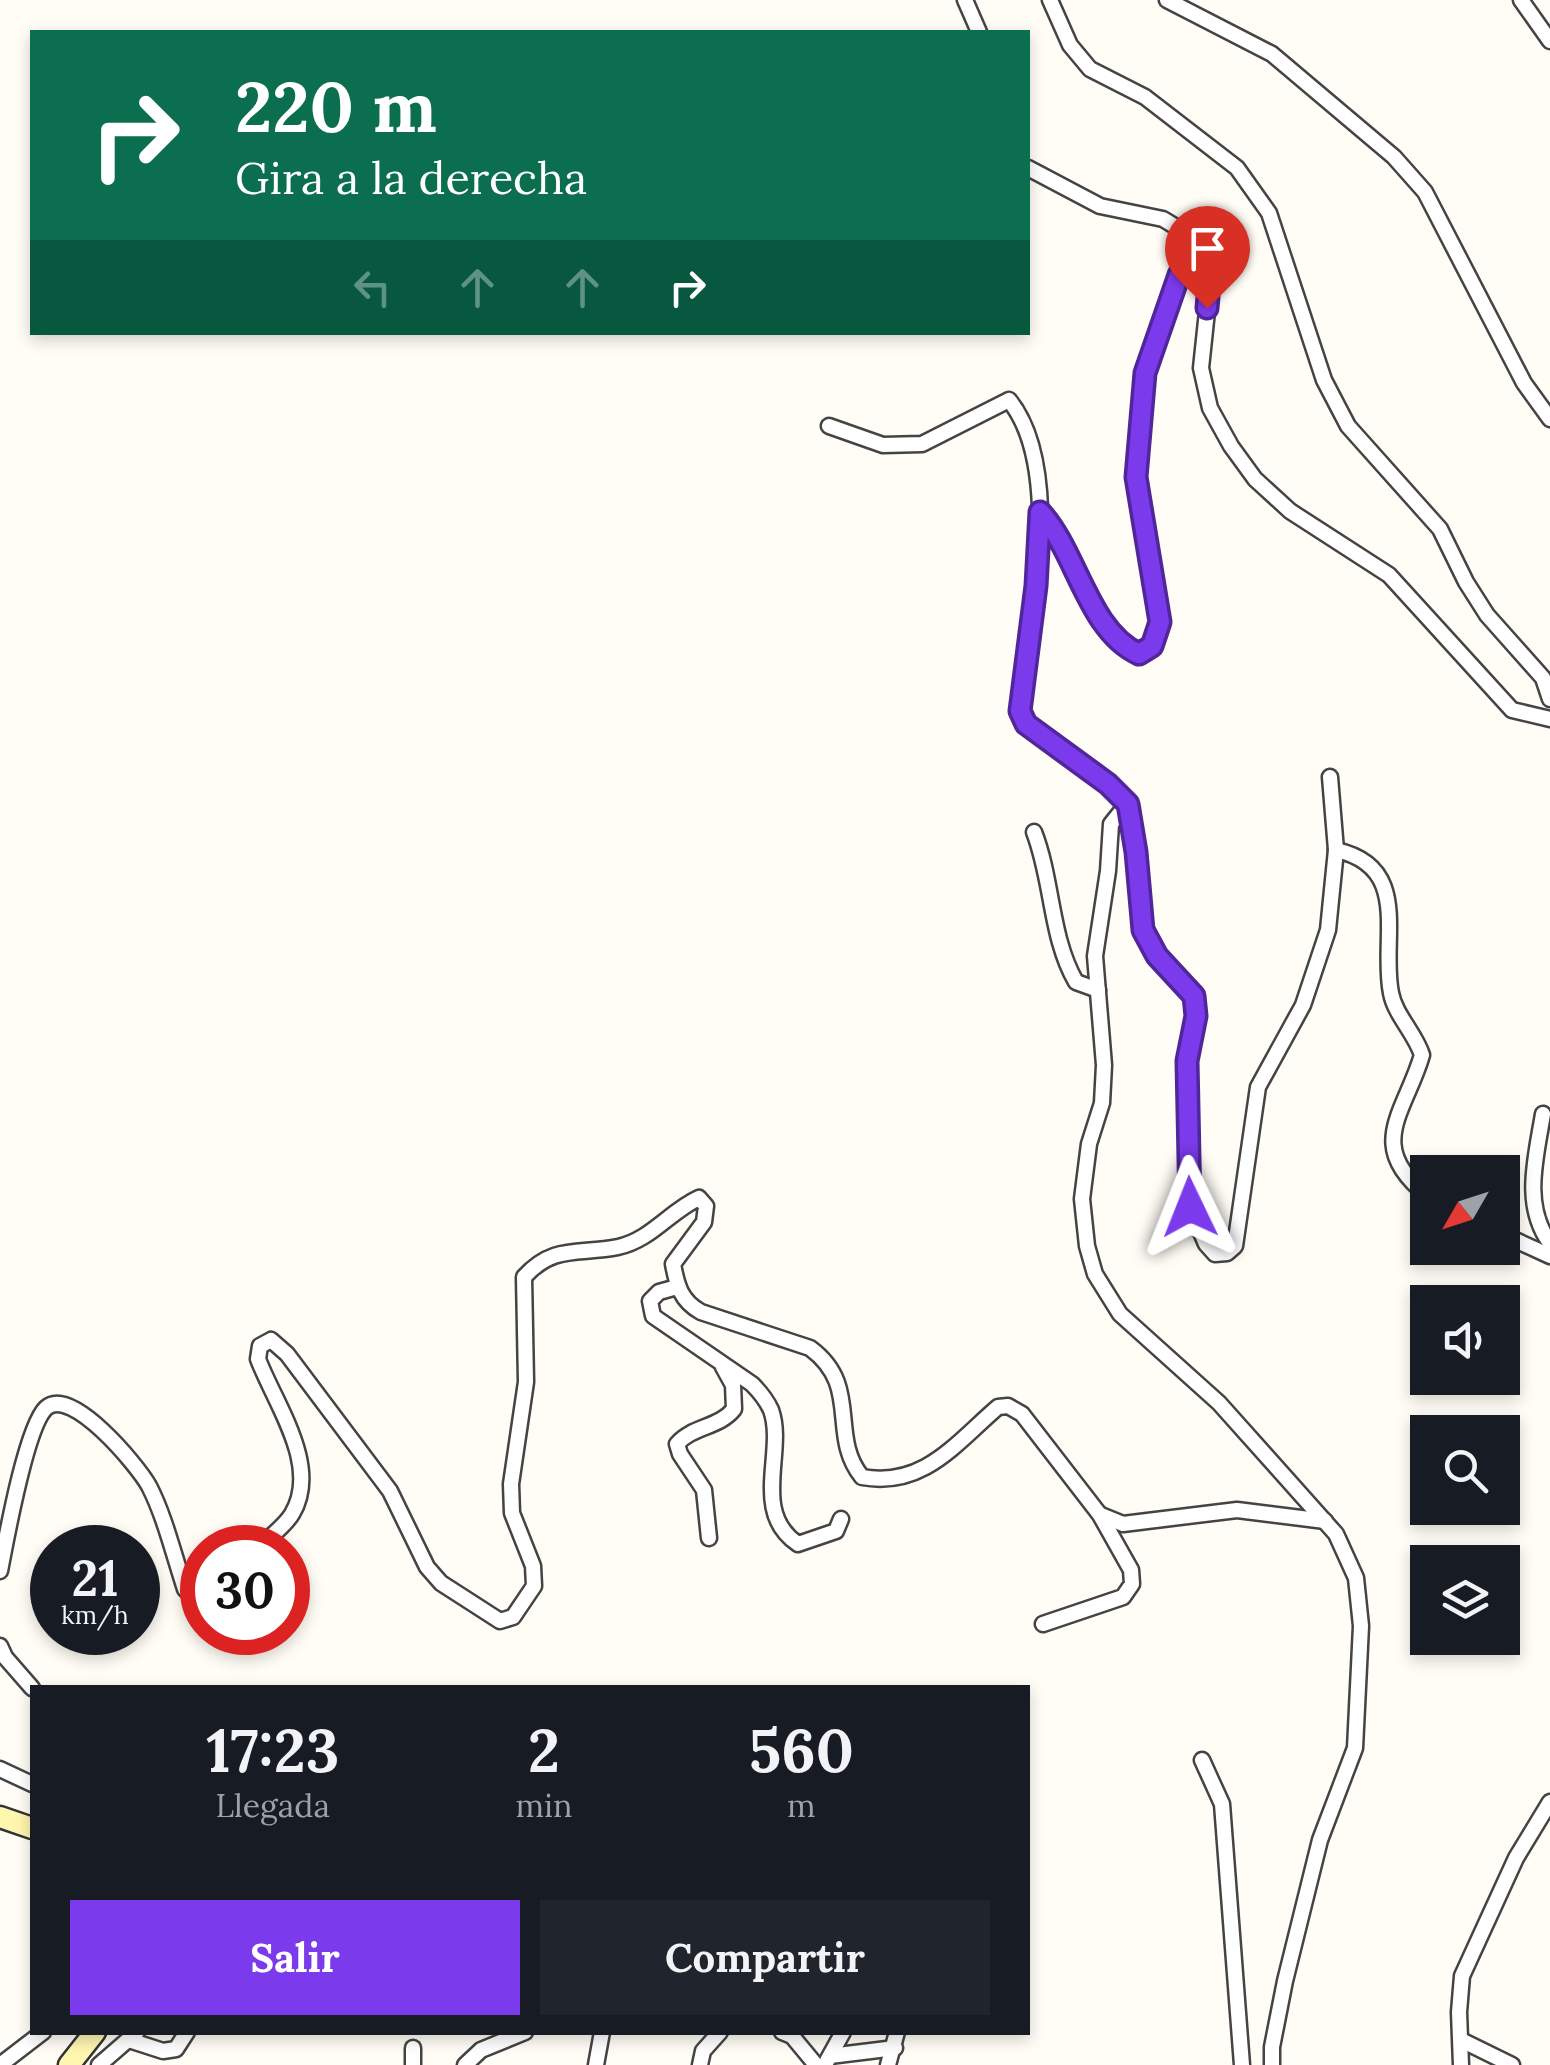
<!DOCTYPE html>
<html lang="es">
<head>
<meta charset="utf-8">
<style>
	:root { --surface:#171b24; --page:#20242c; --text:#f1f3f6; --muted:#9ea1a6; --accent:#7c3aed }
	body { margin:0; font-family:Lora,serif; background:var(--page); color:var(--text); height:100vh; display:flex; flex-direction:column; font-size:38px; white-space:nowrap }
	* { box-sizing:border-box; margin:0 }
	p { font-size:32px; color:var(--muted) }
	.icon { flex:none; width:55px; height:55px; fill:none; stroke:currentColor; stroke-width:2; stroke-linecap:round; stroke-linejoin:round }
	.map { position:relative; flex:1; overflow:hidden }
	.side { position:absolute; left:30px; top:1685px; width:1000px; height:350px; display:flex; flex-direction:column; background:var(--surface); border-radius:0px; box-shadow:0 5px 15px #0003 }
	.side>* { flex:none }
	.banner { position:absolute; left:30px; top:30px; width:1000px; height:305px; border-radius:0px; box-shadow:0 5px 15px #0003; background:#0b6e4f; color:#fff; overflow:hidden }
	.needle { width:65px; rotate:231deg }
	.tools { position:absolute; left:1410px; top:1155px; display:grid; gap:20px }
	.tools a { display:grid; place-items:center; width:110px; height:110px; border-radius:0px; background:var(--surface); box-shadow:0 5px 15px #0003; font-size:50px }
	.speed { position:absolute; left:30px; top:1525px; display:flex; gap:20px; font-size:50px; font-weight:700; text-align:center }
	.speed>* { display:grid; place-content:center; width:130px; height:130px; border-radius:50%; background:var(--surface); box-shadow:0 5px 15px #0003; line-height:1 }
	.speed small { font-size:25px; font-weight:400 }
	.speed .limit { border:15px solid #d22; background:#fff; color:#111 }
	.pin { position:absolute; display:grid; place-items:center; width:85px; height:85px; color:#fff; margin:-102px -42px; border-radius:50% 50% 50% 0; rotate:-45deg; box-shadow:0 0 10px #0007 }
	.pin .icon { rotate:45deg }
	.me { position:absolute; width:110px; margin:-55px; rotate:358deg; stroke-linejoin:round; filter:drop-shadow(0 0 8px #0008) }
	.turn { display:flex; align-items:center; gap:35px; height:210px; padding:0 40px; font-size:45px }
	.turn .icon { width:130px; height:130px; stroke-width:2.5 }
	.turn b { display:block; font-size:70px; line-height:85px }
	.lanes { display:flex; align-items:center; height:95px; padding:0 40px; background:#0003; justify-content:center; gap:50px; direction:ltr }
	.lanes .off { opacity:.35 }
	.eta { display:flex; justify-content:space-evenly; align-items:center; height:170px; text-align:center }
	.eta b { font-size:60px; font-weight:700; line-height:70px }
	.primary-button { display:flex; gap:20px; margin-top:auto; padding:20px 40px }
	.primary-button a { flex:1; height:115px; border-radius:0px; background:var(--accent); color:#fff; font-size:40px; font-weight:700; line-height:115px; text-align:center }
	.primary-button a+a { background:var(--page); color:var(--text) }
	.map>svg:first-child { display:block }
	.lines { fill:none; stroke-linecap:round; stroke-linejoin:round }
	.street-casing { stroke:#444; stroke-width:19 }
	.secondary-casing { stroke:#333; stroke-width:25 }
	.street { stroke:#fff; stroke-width:14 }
	.secondary { stroke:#fff6b0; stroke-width:20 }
	.route-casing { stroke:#51269a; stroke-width:25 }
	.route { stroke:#7c3aed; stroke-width:18 }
</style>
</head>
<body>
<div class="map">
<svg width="1550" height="2065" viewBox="0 0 1550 2065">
	<rect width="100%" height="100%" fill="#fffdf5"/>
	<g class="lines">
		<g class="street-casing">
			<g id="street">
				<polyline points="965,0 979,32"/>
				<polyline points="1050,0 1070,45 1090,69 1145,97 1237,168 1269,213 1324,380 1348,426 1440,529 1466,582 1487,615 1543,678 1550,699"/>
				<polyline points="1167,0 1272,54 1394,157 1425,192 1524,383 1550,419"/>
				<polyline points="1521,0 1550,41"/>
				<polyline points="1028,168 1100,206 1163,219 1196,239 1207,258 1210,283 1201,368 1210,408 1231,446 1255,479 1290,511 1389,575 1512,710 1550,719"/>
				<path d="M829,426L883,445L922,444L1009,400C1065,469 1031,627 1020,711L1027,724L1108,783L1127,804L1136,852L1143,930L1157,956L1194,996L1196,1016L1187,1061L1190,1207L1206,1244L1215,1254L1227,1253L1235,1246L1258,1087L1303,1005L1328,930L1336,850L1330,777"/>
				<path d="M1040,512C1077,552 1088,631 1139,653L1152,646L1160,622L1136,477L1145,373L1179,275L1196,239"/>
				<polyline points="1127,804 1111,824 1108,871 1095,956 1104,1065 1102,1103 1089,1144 1082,1199 1087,1246 1095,1274 1120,1314 1219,1403 1336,1534 1356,1578 1361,1626 1355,1748 1320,1840 1285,1981 1272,2047 1272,2065"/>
				<path d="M1034,832C1053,881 1050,937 1076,982L1098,990"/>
				<path d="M1336,850C1413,867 1380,939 1391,993C1395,1015 1415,1033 1422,1055C1405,1113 1364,1146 1428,1196"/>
				<path d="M1543,1114C1536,1157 1522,1205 1550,1243"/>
				<polyline points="1502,1234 1550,1256"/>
				<path d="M677,1287L659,1292L650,1301L653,1316L752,1384C760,1392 766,1399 771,1410C786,1451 750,1512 798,1544L836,1531L841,1519"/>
				<polyline points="1101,1515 1123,1524 1237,1510 1325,1521"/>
				<path d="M709,1538L704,1490L680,1454L677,1444C692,1426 719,1428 734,1409L733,1385L723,1367"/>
				<path d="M259,1548C269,1537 285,1526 292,1514C321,1466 275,1404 258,1359L260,1346L271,1340L287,1354L390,1491L427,1567L441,1583L500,1621L513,1617L534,1586L533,1566L512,1513L511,1484L526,1382L524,1277C554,1244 579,1255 618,1247C651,1240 670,1211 699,1198L706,1206L704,1222L673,1264C677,1286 681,1301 701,1312L810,1348C862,1386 828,1435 862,1477C923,1488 955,1444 998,1407L1008,1406L1022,1414L1100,1515L1131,1570L1132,1584L1123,1597L1043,1624"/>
				<path d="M0,1571C6,1540 26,1427 46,1408C71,1385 138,1466 149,1486C165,1517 174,1556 185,1589L197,1601L202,1599"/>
				<polyline points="0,1646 5,1657 32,1688"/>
				<polyline points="1202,1760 1222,1804 1242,2065"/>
				<polyline points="0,1769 32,1784"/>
				<polyline points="782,2032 792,2036 816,2065"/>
				<polyline points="129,2040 163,2051 176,2049 187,2032"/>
				<polyline points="1461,2040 1512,2065"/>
				<polyline points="830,2056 895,2048"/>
				<polyline points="827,2061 843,2032"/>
				<polyline points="0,2065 43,2032"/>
				<polyline points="99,2065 137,2032"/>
				<polyline points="413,2065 413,2048"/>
				<polyline points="465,2065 481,2050 525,2032"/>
				<polyline points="596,2065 602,2032"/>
				<polyline points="700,2065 703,2051 720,2032"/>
				<polyline points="888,2065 897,2032"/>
				<polyline points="1461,2065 1459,2012 1462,1976 1516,1858 1550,1802"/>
			</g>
		</g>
		<g class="secondary-casing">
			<g id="secondary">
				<polyline points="0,1817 32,1828"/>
				<polyline points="69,2065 95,2032"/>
			</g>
		</g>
		<use href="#street" class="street"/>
		<use href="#secondary" class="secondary"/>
	</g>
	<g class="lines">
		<g class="route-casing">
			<path id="route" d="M1190,1207L1187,1061L1196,1016L1194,996L1157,956L1143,930L1136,852L1128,804L1108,784L1026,724L1020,711L1036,586L1040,512C1077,552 1088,631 1139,654L1152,646L1160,622L1136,477L1145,373L1179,275L1196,239C1209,263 1210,281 1207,308"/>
		</g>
		<use href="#route" class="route"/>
	</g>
</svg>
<div class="tools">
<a><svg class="needle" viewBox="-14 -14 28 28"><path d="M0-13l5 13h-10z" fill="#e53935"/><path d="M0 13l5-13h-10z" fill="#9ea1a6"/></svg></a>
<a><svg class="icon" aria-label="sound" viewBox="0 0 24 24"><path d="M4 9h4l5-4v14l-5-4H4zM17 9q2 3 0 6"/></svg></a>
<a><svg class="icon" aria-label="search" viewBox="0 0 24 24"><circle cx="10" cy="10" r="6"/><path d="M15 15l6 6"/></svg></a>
<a><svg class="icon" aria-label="layers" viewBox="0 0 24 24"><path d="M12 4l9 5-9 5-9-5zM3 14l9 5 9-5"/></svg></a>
</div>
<div class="speed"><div>21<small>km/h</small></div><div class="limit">30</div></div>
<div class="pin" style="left:1207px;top:308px;background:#d93025"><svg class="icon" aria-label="arrive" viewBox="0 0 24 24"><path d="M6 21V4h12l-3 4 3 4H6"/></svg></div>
<svg class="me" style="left:1190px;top:1207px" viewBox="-20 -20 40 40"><path d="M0-17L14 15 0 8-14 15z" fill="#7c3aed" stroke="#fff" stroke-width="4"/></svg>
<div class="banner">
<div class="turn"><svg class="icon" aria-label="right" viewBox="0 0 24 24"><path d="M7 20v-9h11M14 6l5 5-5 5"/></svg><div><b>220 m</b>Gira a la derecha</div></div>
<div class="lanes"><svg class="icon off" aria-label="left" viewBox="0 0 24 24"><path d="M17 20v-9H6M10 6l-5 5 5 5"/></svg><svg class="icon off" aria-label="ahead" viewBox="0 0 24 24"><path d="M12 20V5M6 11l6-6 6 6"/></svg><svg class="icon off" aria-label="ahead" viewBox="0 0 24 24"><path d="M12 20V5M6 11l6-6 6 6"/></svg><svg class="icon" aria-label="right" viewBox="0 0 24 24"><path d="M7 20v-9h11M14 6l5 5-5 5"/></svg></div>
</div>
<section class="side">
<div class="eta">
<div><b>17:23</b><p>Llegada</p></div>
<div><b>2</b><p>min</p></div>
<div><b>560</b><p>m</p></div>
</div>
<div class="primary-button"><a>Salir</a><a>Compartir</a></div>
</section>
</div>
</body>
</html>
